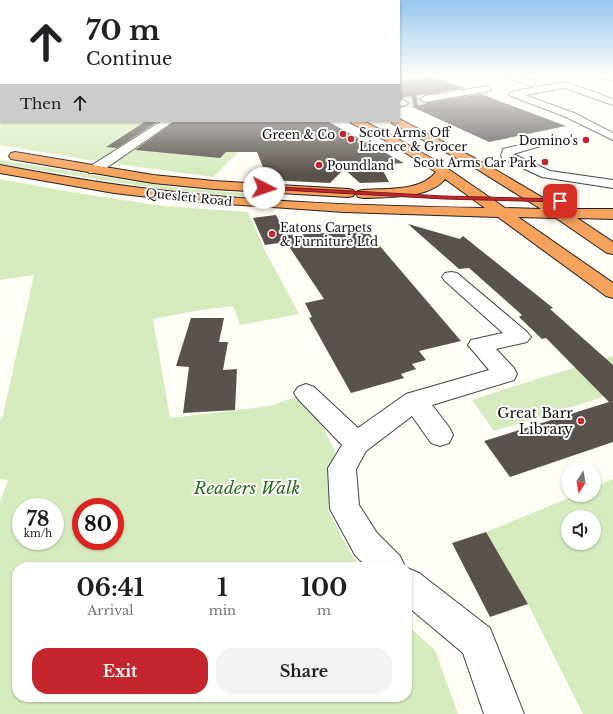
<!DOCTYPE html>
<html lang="en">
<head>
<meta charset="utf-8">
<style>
	:root { --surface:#fff; --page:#f2f2f2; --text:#202124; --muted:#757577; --accent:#c4262e }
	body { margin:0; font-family:"Libre Baskerville",serif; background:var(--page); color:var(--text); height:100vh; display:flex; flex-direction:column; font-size:15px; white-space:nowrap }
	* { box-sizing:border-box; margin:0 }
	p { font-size:13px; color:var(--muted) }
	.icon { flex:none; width:22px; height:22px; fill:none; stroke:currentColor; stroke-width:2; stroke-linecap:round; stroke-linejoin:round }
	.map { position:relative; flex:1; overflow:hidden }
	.drawer { position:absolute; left:12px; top:562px; width:400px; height:140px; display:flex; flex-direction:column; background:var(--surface); border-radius:16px; box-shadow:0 1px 3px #0004 }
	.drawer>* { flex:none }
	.banner { position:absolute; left:0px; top:0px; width:400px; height:122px; box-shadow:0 1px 3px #0004; background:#fff; color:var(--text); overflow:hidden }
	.needle { width:26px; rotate:192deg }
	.fabs { position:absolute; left:561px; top:462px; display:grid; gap:8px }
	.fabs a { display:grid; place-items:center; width:40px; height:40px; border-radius:50%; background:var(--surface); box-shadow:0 1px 3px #0004; font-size:20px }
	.speed { position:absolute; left:12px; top:498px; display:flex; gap:8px; font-size:20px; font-weight:700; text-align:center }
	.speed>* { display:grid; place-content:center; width:52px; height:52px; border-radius:50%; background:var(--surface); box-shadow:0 1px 3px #0004; line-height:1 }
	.speed small { font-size:10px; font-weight:400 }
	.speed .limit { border:6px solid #d22; background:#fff; color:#111 }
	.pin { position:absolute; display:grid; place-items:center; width:34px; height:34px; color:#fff; margin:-17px; border-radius:8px; box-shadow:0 2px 6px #0006 }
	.me { position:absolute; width:44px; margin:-22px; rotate:94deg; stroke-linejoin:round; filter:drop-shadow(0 0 3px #0008) }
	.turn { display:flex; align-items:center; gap:14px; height:84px; padding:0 20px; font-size:18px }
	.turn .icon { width:52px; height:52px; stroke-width:2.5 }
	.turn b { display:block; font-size:28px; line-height:34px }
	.then { display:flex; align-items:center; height:38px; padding:0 20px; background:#0003; gap:8px; font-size:15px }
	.eta { display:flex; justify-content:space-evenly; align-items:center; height:68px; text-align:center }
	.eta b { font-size:24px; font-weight:700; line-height:28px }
	.button { display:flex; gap:8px; margin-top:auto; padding:8px 20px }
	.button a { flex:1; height:46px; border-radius:16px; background:var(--accent); color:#fff; font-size:16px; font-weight:700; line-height:46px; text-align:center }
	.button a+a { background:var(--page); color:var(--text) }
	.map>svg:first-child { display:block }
	.green { fill:#d5ebbd; fill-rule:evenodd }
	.building { fill:#5a524d }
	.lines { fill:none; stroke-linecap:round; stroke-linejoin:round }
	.minor-tunnel { stroke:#dbdad3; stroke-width:10; stroke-dasharray:10 4.5; stroke-linecap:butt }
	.minor-casing { stroke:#444; stroke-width:2 }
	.highway-casing { stroke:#222; stroke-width:2 }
	.minor { fill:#fff; fill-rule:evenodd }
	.highway { fill:#f5a25d; fill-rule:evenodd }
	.route { fill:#c4262e; stroke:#7f191e }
	.poi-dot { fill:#c4262e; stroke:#fff; stroke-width:1.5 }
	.labels { text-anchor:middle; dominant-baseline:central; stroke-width:4; stroke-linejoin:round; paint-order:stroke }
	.far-poi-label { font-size:12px; fill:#111; stroke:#fff; text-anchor:start }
	.far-street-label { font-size:12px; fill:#111; stroke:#fff }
	.poi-label { font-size:14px; fill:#111; stroke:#fff; text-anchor:end }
	.near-park-label { font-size:17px; font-style:italic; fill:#2f6b1f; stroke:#fff }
</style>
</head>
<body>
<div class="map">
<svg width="613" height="714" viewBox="0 0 613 714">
	<rect width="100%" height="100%" fill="#fffdf5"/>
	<g class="green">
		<polygon points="0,79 1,121 146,121 142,124 157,125 102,162 0,145"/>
		<polygon points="173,121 200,121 257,133 213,177 110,163"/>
		<polygon points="0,160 170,187 254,194 252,197 167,190 0,164"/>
		<path d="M0,179L70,192L163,206L248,212L265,251L299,314L240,325L233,306L195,311L153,319L170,418L270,406L306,393L335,451L328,510L349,551L361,567H17V697H407V625L435,650L458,714H0V502L8,480L0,479V421L3,415L34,275L0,280ZM21,507H55V541H21ZM81,507H115V541H81Z"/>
		<polygon points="613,356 613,394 494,431 472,400 527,382"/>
		<path d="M613,479V714H583L528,604L486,532L576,495H594V487ZM568,517H594V543H568Z"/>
	</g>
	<g class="building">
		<polygon points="399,74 426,74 465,88 424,95 419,98 424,103 481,94 566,126 489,142 408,105 409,103 404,99 399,99"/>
		<polygon points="146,121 159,121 117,148 106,147"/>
		<polygon points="175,121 327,121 404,163 380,165 389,182 360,183 344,169 330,183 268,180 257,152 226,152 220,158 135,150"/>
		<polygon points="276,215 286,235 367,231 461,341 419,351 426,360 412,364 416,369 401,374 404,378 351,393 309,318 312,317 305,303 324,299 286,242 265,245 253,218"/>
		<polygon points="408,224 460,239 463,236 553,308 550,309 613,365 613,442 510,477 484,441 609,402 546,338 542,339 519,317 522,315 469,268 459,269"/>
		<polygon points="191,318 224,318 219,342 228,342 223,370 237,369 235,410 183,413 189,367 176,366"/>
		<polygon points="486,532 528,604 490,617 452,543"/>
	</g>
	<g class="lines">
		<polyline class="minor-tunnel" points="403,103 425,99"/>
		<g class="minor-casing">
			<g id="minor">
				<rect x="0" y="74" width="1" height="5"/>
				<polygon points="498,74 511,74 534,81 535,83 531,86"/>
				<polygon points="591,74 613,74 613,80 595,76"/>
				<polygon points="566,82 613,99 613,105 565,88 525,95 574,113 613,133 613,140 566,117 511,96 509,94 514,91"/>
				<polygon points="487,86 490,87 491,89 490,91 425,102 420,99 425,96"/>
				<polygon points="403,100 408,103 406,105 399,107 399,101"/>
				<polygon points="162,121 174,121 99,173 89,173 88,170 89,167"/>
				<polygon points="544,139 548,140 550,142 548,144 513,154 550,171 613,180 613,188 542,177 503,159 501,156 503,149"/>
				<polygon points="451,272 457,273 527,332 531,337 527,342 496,349 514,368 517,374 514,380 432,405 449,427 453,435 449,443 440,446 431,443 412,416 366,451 356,469 359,505 377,533 400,556 405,567 367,567 355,555 330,509 328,468 342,445 298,399 294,393 298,387 306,384 314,387 358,428 406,394 489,370 468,345 471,340 503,333 445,281 442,277 445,273"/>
				<polygon points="407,568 419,573 490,628 524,714 484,714 463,653 407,606"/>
			</g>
		</g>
		<g class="highway-casing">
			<g id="highway">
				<path d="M399,119L484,163L562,209H613V219L577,218L613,242V254L607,253L556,218L518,217L613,283V298L606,296L498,217L344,212L183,201L114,193L0,173V165C53,175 105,184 158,190C267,203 376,206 485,208L445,179C430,199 386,197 363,198L358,197L356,194L358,191L363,190C386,188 420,192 436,172L383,139L351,123L350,121H363L391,135L438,162L505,208L541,209L475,168L392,123L391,121H399Z"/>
				<polygon points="15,152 153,175 214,181 348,189 353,190 355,193 353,196 348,197 214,189 153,183 11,159 9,156 11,153"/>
			</g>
		</g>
		<use href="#minor" class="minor"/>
		<use href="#highway" class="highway"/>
	</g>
	<linearGradient id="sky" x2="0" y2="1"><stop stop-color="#95c6ee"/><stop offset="0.43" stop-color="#fffefa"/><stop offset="1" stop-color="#fffefa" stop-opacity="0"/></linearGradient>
	<rect width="613" height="174" fill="url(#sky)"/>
	<polygon class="route" points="262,186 444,196 560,199 563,201 560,202 444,199 264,189 261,188"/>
	<g class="poi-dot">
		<circle cx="343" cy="134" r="4"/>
		<circle cx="351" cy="139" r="4"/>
		<circle cx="586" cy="140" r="4"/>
		<circle cx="545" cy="162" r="4"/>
		<circle cx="319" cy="165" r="4"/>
		<circle cx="272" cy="234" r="4"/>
		<circle cx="581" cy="421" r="4"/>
	</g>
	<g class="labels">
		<g class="far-poi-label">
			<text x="359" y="132">Scott Arms Off<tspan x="359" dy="14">Licence &amp; Grocer</tspan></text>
			<text x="335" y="134" text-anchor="end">Green &amp; Co</text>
			<text x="578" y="140" text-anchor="end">Domino's</text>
			<text x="537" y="162" text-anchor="end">Scott Arms Car Park</text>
			<text x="327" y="165">Poundland</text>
			<text x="280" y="227">Eatons Carpets<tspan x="280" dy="14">&amp; Furniture Ltd</tspan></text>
		</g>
		<g class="far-street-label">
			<text transform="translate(189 197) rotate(6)">Queslett Road</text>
		</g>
		<g class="poi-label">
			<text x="573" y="413">Great Barr<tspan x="573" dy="16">Library</tspan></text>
		</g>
		<g class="near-park-label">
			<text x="247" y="488">Readers Walk</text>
		</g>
	</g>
</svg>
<div class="fabs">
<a><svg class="needle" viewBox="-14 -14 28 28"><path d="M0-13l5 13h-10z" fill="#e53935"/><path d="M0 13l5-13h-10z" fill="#757577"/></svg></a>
<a><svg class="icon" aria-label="sound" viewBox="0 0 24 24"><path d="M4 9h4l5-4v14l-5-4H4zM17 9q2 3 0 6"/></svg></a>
</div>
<div class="speed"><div>78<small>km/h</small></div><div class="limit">80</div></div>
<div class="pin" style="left:560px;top:201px;background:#d93025"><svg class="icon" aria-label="arrive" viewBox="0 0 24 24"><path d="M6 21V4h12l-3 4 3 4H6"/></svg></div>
<svg class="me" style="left:264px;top:188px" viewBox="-20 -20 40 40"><circle r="19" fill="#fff"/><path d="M0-13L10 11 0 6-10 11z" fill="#c4262e"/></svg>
<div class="banner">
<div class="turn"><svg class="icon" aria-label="ahead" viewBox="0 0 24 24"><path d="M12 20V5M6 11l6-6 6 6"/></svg><div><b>70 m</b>Continue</div></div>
<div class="then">Then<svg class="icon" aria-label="ahead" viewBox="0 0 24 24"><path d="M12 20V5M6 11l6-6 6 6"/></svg></div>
</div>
<section class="drawer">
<div class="eta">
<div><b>06:41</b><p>Arrival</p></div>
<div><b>1</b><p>min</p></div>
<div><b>100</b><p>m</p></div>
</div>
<div class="button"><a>Exit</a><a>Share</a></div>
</section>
</div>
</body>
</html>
